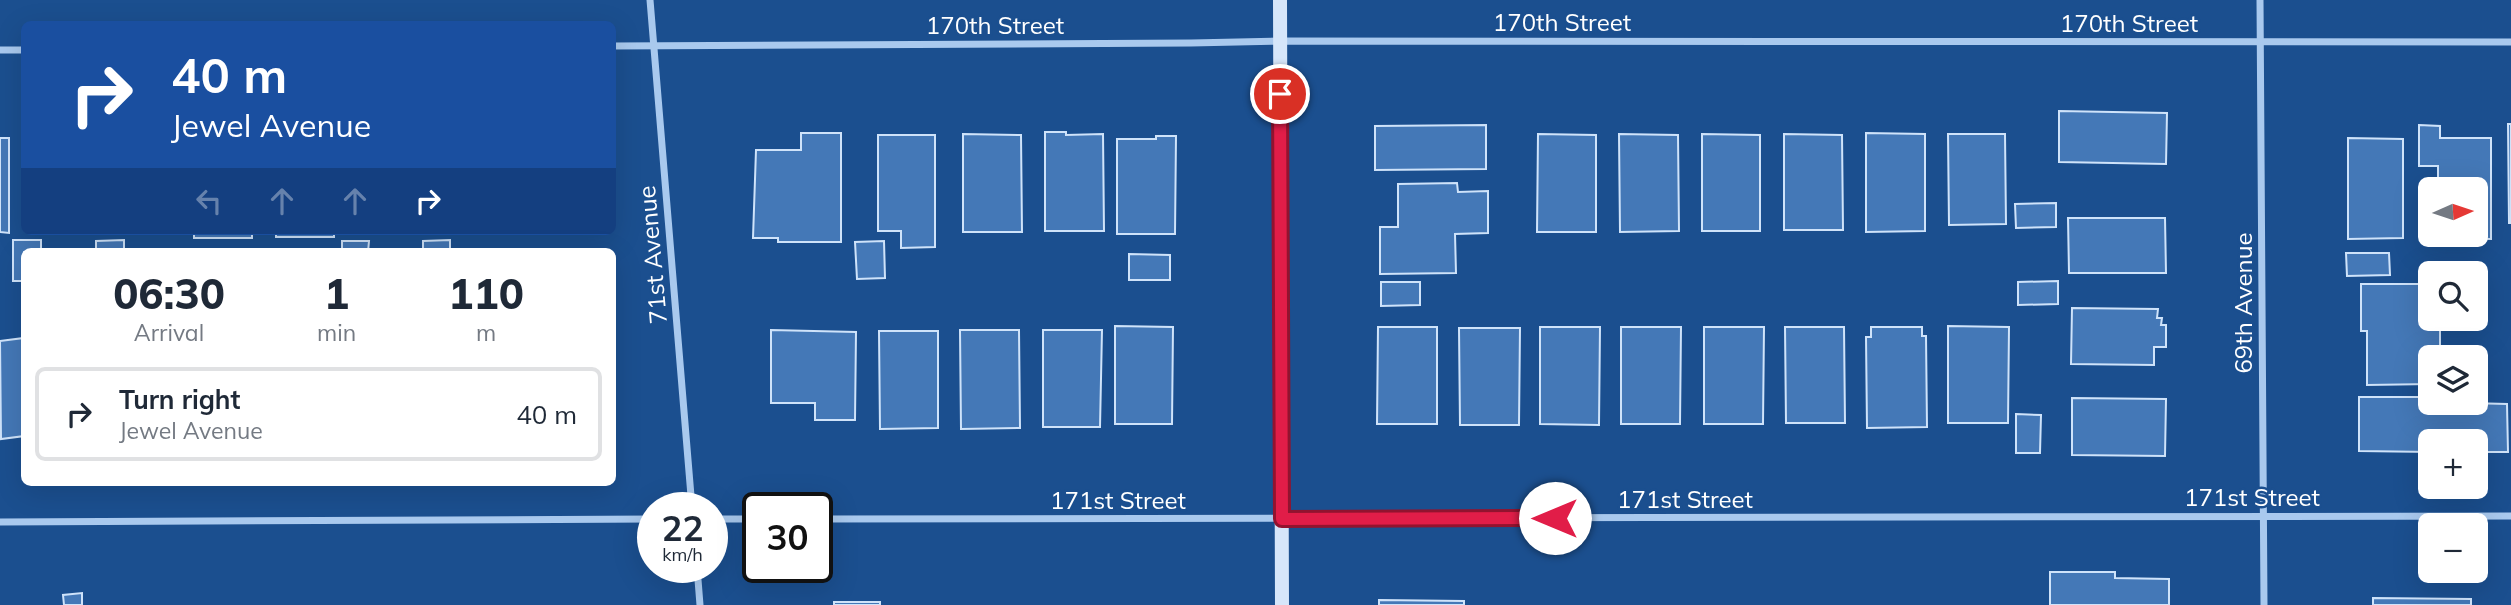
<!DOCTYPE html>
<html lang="en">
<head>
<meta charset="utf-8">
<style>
	:root { --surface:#fff; --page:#f6f6f7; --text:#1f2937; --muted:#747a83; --line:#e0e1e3 }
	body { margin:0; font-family:Mulish,sans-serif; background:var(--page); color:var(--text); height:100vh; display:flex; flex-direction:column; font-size:26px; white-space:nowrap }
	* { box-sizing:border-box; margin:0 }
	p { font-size:23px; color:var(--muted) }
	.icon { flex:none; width:38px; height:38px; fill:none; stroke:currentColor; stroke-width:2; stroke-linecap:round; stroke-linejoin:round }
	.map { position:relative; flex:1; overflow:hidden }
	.sheet { position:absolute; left:21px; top:248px; width:595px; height:238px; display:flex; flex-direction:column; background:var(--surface); border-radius:10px; box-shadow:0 7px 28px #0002 }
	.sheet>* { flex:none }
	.hud { position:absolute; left:21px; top:21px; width:595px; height:214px; border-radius:10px; box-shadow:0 7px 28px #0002; background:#1a4fa0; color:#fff; overflow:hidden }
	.needle { width:46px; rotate:87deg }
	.buttons { position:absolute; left:2418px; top:177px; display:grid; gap:14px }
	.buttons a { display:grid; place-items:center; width:70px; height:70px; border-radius:10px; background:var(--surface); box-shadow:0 7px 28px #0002; font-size:35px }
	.speed { position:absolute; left:637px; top:492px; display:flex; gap:14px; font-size:35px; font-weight:700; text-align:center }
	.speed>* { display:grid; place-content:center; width:91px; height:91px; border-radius:50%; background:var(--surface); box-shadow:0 7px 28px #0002; line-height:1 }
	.speed small { font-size:18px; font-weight:400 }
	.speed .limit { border:4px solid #111; border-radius:10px; background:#fff; color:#111 }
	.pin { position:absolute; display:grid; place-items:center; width:60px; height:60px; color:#fff; margin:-30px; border:4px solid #fff; border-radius:50%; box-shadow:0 2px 7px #0007 }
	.me { position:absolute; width:77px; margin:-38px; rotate:270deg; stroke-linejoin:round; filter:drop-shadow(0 0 5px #0008) }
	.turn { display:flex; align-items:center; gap:24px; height:147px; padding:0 35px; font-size:32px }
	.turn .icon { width:91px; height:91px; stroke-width:2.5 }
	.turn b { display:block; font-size:49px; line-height:60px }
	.lanes { display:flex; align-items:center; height:66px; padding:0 35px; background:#0003; justify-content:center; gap:35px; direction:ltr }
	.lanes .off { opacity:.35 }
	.eta { display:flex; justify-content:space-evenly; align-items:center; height:119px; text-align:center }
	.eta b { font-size:42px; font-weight:800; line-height:49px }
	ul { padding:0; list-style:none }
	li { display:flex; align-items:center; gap:21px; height:94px; margin:0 14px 10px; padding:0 21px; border:4px solid var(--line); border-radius:10px }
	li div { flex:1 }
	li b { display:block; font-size:26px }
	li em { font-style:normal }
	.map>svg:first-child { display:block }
	.building { fill:#4478b7; stroke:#cfe3fa; stroke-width:2 }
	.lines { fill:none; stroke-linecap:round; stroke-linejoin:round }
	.street { stroke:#a9c9ee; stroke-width:7 }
	.secondary { stroke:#d6e6fa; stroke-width:14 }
	.route-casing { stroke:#92132f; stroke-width:18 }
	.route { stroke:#e11d48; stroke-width:12 }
	.labels { text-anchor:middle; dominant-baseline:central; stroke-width:5; stroke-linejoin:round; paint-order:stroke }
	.street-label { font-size:24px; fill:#fff; stroke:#1b4f8f }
</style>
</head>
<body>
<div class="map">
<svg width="2511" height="605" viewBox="0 0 2511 605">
	<rect width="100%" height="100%" fill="#1b4f8f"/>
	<g class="building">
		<polygon points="2059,111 2167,113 2166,164 2059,162"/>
		<polygon points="2508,124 2511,124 2511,223 2509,223"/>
		<polygon points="1486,125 1486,169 1375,170 1375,126"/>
		<polygon points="2419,125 2440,126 2440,138 2491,138 2491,239 2438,238 2438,234 2476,234 2476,189 2438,189 2438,166 2419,166"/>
		<polygon points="1045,132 1066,132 1066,135 1103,134 1104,231 1045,231"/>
		<polygon points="801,133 841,133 841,242 778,242 778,238 753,238 756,150 801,150"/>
		<polygon points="1866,133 1925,134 1925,231 1866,232"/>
		<polygon points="963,134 1021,135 1022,232 963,232"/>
		<polygon points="1538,134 1596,135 1596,232 1537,232"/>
		<polygon points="1619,134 1678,135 1679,231 1620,232"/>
		<polygon points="1702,134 1760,135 1760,231 1702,231"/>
		<polygon points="1784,134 1842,135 1843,230 1784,230"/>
		<polygon points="1948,134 2005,134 2006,224 1949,225"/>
		<polygon points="878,135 935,135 935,247 901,248 901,231 878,231"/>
		<polygon points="1156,136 1176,136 1175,234 1117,234 1117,139 1156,139"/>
		<polygon points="0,138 9,138 9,233 0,232"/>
		<polygon points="2348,138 2403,139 2403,238 2348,239"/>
		<polygon points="1457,183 1458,192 1488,191 1488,233 1455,234 1456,273 1380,274 1380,227 1398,227 1398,184"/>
		<polygon points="2056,203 2056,227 2016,228 2015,204"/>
		<polygon points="2068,218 2165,218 2166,273 2069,273"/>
		<rect x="194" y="231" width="58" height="7"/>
		<rect x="276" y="231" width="58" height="6"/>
		<polygon points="13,240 41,240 41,252 24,252 24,281 13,281"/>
		<polygon points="124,240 124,252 96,252 96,241"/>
		<polygon points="450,240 450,252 423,252 423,241"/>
		<polygon points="342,241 369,241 368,252 342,252"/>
		<polygon points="884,241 885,278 857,279 855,242"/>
		<polygon points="2346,253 2389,253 2390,275 2347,276"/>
		<polygon points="1129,254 1170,255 1170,280 1129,280"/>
		<polygon points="2058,281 2058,304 2018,305 2018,282"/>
		<polygon points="1381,282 1420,282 1420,305 1381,306"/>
		<polygon points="2361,284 2431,284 2431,318 2440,318 2440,357 2431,357 2431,384 2367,385 2367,331 2361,331"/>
		<polygon points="2072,308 2158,309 2157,318 2162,318 2161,325 2166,325 2166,347 2154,347 2154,365 2071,364"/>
		<polygon points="1115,326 1173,327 1172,424 1115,424"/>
		<polygon points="1948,326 2009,327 2008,423 1948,423"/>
		<polygon points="1378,327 1437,327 1437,424 1377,424"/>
		<polygon points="1540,327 1600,327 1599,425 1540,424"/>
		<polygon points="1621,327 1681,327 1680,424 1621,424"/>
		<polygon points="1704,327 1764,327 1763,424 1704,424"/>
		<polygon points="1785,327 1844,327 1845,423 1786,423"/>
		<polygon points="1871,327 1922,327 1922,336 1926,336 1927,427 1867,428 1866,337 1871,337"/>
		<polygon points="1459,328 1520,328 1519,425 1460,425"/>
		<polygon points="771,330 856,332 855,420 815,420 815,403 771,403"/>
		<polygon points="960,330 1019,330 1020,428 961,429"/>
		<polygon points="1043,330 1102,330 1100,427 1043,427"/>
		<polygon points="879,331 938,331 938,428 880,429"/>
		<polygon points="24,338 24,436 1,439 0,341"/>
		<polygon points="2359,397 2431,397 2431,402 2507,404 2508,452 2476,452 2476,441 2431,441 2431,452 2359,451"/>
		<polygon points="2072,398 2166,399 2165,456 2072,455"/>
		<polygon points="2016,414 2041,415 2040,453 2016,453"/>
		<polygon points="2050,572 2115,572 2115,578 2169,579 2169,605 2050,605"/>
		<polygon points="82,593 82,605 64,605 63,595"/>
		<polygon points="2373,598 2471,599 2471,605 2373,605"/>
		<polygon points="1379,600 1464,601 1464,605 1379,605"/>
		<rect x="834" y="602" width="46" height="3"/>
	</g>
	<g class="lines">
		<g class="street">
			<polyline points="650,0 692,508"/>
			<polyline points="2260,0 2264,605"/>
			<polyline points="612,46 1191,43 1280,41 2511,42"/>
			<polyline points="0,50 24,50"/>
			<polyline points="712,519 758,519"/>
			<polyline points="817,519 2511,516"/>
			<polyline points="0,522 653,519"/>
			<polyline points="697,567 700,605"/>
		</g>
		<polyline class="secondary" points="1280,0 1282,605"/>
	</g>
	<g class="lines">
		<g class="route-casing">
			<polyline id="route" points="1280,94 1282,519 1555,518"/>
		</g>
		<use href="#route" class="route"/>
	</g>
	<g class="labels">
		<g class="street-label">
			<text x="1562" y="22">170th Street</text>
			<text x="2129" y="23">170th Street</text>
			<text x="995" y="25">170th Street</text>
			<text transform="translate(652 255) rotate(-95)">71st Avenue</text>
			<text transform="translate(2243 303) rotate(-90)">69th Avenue</text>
			<text x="2252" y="497">171st Street</text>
			<text x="1685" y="499">171st Street</text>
			<text x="1118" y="500">171st Street</text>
		</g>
	</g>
</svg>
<div class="buttons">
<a><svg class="needle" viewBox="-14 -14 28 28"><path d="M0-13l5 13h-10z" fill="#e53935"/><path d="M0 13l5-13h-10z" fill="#747a83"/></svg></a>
<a><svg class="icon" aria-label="search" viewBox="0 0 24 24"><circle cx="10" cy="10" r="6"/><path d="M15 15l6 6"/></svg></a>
<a><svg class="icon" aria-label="layers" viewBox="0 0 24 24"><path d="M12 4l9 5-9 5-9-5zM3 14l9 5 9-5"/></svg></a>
<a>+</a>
<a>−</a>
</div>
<div class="speed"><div>22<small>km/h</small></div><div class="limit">30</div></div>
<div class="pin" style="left:1280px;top:94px;background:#d93025"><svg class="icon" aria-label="arrive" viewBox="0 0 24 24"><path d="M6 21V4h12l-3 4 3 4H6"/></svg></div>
<svg class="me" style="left:1555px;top:518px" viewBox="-20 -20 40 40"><circle r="19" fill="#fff"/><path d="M0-13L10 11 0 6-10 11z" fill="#e11d48"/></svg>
<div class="hud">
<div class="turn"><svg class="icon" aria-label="right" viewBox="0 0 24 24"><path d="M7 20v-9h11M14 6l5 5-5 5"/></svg><div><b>40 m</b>Jewel Avenue</div></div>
<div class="lanes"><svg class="icon off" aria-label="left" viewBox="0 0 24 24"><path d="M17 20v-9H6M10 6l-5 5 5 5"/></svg><svg class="icon off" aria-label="ahead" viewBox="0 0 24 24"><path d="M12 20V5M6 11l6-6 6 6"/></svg><svg class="icon off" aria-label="ahead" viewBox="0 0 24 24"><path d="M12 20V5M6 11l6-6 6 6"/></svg><svg class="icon" aria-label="right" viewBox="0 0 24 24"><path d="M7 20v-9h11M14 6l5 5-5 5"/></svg></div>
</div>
<section class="sheet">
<div class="eta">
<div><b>06:30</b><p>Arrival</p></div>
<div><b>1</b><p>min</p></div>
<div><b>110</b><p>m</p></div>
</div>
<ul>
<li><svg class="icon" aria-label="right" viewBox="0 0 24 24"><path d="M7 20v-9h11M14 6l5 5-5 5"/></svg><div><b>Turn right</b><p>Jewel Avenue</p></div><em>40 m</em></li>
</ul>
</section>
</div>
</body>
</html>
